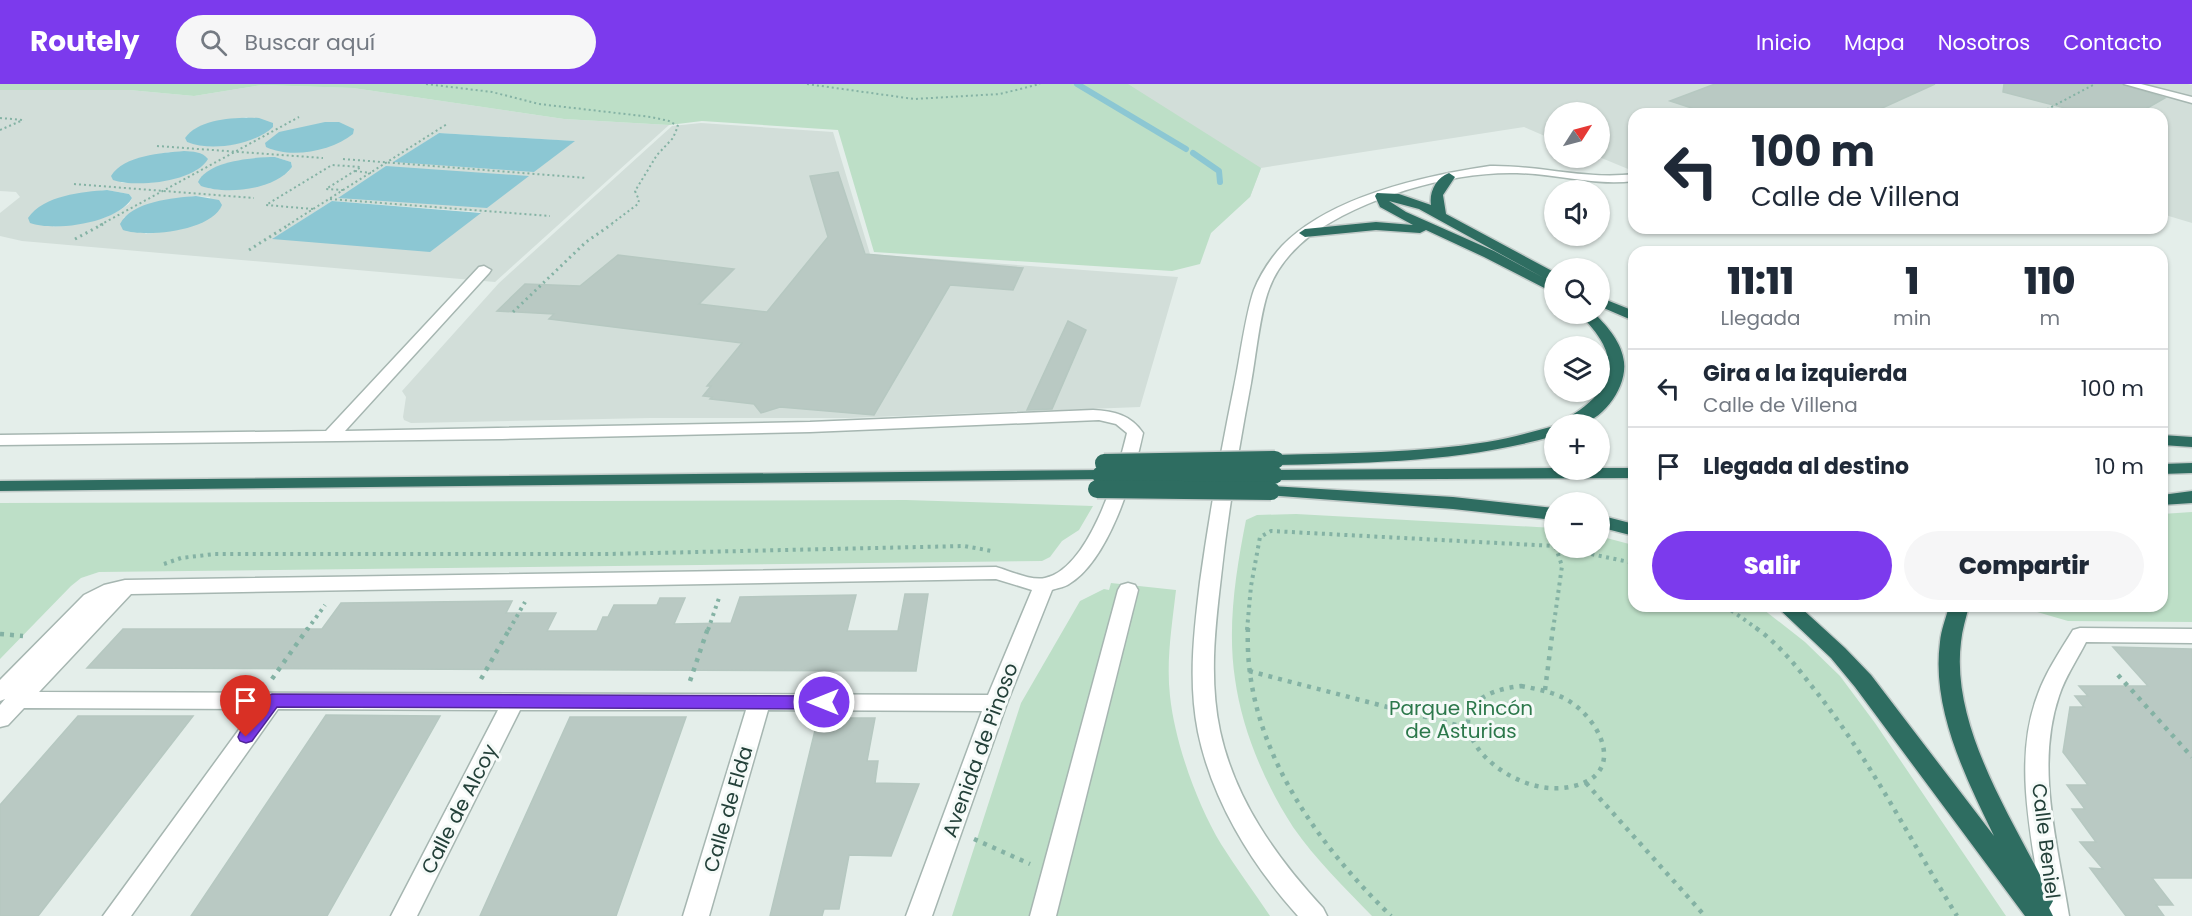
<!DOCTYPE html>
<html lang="es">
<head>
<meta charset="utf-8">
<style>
	:root { --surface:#fff; --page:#f6f6f7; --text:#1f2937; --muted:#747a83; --line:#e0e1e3; --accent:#7c3aed }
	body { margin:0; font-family:Poppins,sans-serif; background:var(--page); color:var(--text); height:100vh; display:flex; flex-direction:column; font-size:22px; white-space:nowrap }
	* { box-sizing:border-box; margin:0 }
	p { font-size:20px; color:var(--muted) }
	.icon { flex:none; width:33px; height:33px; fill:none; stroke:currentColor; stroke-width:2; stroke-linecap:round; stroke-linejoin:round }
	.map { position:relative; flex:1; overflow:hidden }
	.sheet { position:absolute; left:1628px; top:162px; width:540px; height:366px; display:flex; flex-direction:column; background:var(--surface); border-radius:18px; box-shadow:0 2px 4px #0004 }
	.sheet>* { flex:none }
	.guide { position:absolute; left:1628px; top:24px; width:540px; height:126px; border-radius:18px; box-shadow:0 2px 4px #0004; background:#fff; color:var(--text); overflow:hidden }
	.needle { width:39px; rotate:54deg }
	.buttons { position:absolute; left:1544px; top:18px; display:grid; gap:12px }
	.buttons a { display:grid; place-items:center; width:66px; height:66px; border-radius:50%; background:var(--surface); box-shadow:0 2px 4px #0004; font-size:30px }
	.pin { position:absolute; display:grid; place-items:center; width:51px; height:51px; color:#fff; margin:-62px -26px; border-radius:50% 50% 50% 0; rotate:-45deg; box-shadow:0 0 6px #0007 }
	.pin .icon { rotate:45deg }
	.me { position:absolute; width:66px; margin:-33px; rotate:270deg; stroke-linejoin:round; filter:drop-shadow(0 0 4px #0008) }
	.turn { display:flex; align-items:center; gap:21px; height:126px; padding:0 24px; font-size:27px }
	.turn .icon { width:78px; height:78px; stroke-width:2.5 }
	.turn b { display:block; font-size:42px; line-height:51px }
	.eta { display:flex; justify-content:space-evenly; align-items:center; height:102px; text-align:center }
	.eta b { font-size:36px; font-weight:800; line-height:42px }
	.button { display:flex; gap:12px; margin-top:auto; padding:12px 24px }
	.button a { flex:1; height:69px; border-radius:36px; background:var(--accent); color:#fff; font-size:24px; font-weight:800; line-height:69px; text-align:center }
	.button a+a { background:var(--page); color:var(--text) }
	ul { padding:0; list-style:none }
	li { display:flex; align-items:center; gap:18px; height:78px; padding:0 24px; border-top:2px solid var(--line) }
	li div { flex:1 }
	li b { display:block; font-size:22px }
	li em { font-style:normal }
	header { display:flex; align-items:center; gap:36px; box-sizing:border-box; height:84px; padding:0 30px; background:var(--accent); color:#fff }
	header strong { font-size:28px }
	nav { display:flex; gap:33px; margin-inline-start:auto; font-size:21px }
	.search { width:420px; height:54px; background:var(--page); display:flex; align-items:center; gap:15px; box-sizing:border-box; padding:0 21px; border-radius:33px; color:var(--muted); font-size:22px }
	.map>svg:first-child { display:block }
	.built { fill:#d2ded9; fill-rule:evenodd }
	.green { fill:#bddfc7 }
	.water { fill:#8cc7d3 }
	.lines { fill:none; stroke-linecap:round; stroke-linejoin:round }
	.stream { stroke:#8cc7d3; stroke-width:6 }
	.building { fill:#b9c9c3; stroke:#b6c8c1; stroke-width:1.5 }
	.minor-casing { stroke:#a6b6b1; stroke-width:3 }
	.highway-casing { stroke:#c1cac8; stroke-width:3 }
	.path-far3 { stroke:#84b2a4; stroke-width:2; stroke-dasharray:2 3; stroke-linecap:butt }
	.path-far2 { stroke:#84b2a4; stroke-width:3; stroke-dasharray:2 4; stroke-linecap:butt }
	.path-far1 { stroke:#84b2a4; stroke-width:4; stroke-dasharray:3 4.5; stroke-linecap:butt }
	.path { stroke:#84b2a4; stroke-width:4.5; stroke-dasharray:4 6; stroke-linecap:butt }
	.minor { fill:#fff; fill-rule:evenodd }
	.highway { fill:#2e6d61; fill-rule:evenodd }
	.highway-bridge-casing { stroke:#c1cac8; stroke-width:21; stroke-linecap:butt }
	.highway-bridge { stroke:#2e6d61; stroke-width:18 }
	.route { fill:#7c3aed; stroke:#51269a; stroke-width:1.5 }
	.labels { text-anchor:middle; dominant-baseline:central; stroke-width:6; stroke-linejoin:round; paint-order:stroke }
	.near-park-label { font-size:20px; fill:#2c784b; stroke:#f5faf8 }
	.near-street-label { font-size:20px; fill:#234039; stroke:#f5faf8 }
</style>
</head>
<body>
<header>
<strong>Routely</strong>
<div class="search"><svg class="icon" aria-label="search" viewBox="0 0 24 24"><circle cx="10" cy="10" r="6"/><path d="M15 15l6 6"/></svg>Buscar aquí</div>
<nav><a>Inicio</a><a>Mapa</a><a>Nosotros</a><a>Contacto</a></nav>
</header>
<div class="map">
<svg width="2192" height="832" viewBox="0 0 2192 832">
	<rect width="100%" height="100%" fill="#e4eeea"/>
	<g class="built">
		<polygon points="1073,0 2188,0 2192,1 2192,139 2162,130 2162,30 1634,30 1633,87 1599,73 1599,28 1554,28 1554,56 1524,43 1261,84 1250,113"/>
		<path d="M262,1L353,4L564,35L669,41L495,198L22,157L0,152V129L20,113L16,108L0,107V6H129L194,12ZM247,33L259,52L233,60L204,62L187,58L185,54L195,45L206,41ZM439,49L573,57L574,58L394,78ZM169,68L197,86L150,99H121L137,75ZM275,73L291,78L292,83L288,88L252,103L209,105L247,75ZM107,106L129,110L132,114L129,120L120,126L106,133L88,138L53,143L73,111ZM196,112L210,113L211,133L181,145L146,150L123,134L132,128L163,117ZM332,117L480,128V129L273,155Z"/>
		<polygon points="701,39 833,48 870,170 1178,193 1140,323 848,334 650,334 411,339 404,336 403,333 406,313 402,307 499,199 672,42"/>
	</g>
	<g class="green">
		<polygon points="0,0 1128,0 1261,84 1250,113 1211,149 1200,180 1172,187 874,168 838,46 702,37 669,41 564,35 353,4 262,1 194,12 129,6 0,6"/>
		<polygon points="906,416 1093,422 1079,446 1062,457 1050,473 1042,477 99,488 81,494 71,502 0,575 0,419"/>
		<polygon points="2192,428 2192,538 2068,537 2017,522 2162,522 2162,430"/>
		<path d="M1296,430L1554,444V464H1599V452L1633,461L1634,522H1759L1805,558L1840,592L1875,639L2006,832H1372C1345,804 1315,775 1293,743C1265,700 1242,646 1235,595C1227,542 1236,487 1246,436L1257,431Z"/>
		<path d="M1111,499L1176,506C1172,541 1166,577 1170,612C1175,659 1197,720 1221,760C1236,784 1254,808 1270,832H952L1021,619L1080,517L1104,505L1109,506Z"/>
	</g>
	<g class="water">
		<path d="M259,34L273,39V43C254,61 211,68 187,58L185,54C199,34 237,33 259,34Z"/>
		<path d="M325,38H339L354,45L353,50C332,67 291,75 266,63L265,59L279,48Z"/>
		<polygon points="439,49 575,57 534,88 393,78"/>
		<path d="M184,67C193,68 202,67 208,75C195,98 136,104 113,96L111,92C124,71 162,69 184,67Z"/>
		<path d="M275,73L291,78L292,83C275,106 226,111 201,102L198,98C207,77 254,73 275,73Z"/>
		<polygon points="386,82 529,92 487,124 338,114"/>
		<path d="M107,106L129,110L132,114C118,139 55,148 30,139L28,134C44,111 82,108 107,106Z"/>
		<path d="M196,112L219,116L222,121C212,147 146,154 123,146L120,140C132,117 173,114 196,112Z"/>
		<polygon points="332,117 481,129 430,168 272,155"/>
	</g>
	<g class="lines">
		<g class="stream">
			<polyline points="1077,0 1186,65"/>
			<polyline points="1193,69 1219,87 1220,98"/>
		</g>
	</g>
	<g class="building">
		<polygon points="1715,0 1935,0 1869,30 1710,30 1670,17"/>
		<polygon points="2004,0 2122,0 2165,14 2137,30 2088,30 2003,8"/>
		<polygon points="838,88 865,170 1023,184 1013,206 950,201 874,331 780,323 761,329 754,320 710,315 712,313 703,312 711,302 707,302 742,259 549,235 554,230 497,227 525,200 580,202 618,171 734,185 699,220 767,228 828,153 810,92"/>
		<polygon points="1068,237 1086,246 1052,325 1027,326"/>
		<polygon points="905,510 928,510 916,587 87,584 123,545 322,545 341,519 512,517 506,529 556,529 547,547 597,547 603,533 608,533 614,521 657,521 660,514 685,514 674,540 731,539 740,513 856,511 847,547 898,547"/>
		<polygon points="2113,563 2192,565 2192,794 2152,794 2173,821 2156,821 2164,832 2126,832 2090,784 2103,785 2080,758 2096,758 2072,725 2085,725 2067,701 2088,701 2063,668 2070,623 2084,623 2075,612 2088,612 2079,602 2148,602"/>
		<polygon points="326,631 440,632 327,832 191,832"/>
		<polygon points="78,632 193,632 38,832 0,832 0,721"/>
		<polygon points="570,633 686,633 616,832 480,832"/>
		<polygon points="818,634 875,634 867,677 878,677 875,699 919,700 891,772 849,771 839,825 824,825 822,832 770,832"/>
	</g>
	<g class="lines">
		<g class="minor-casing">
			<g id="minor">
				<polygon points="2124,0 2141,0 2192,13 2192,19"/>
				<path d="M1490,82C1538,81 1586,96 1634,90V97C1594,102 1557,90 1517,89C1453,87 1363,113 1311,151C1293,165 1277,183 1269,205C1260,228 1256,272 1251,299C1239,363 1228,428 1221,493C1215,544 1209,596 1220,647C1235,716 1276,773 1323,824L1327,832H1298C1251,780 1212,716 1198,648C1188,598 1194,547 1200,498C1209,432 1221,367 1234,303C1240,275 1245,232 1254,206C1260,191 1271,174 1282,162C1331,112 1423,92 1490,82Z"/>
				<path d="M484,182L491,186L489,189L345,347L810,338L1093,326C1114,327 1131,331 1143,349C1134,392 1109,476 1069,500C1065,503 1057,504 1052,506L1007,619L932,832H906L982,627L768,626L709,832H683L746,626H520L417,832H391L498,626L278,625L131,832H103L254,625L24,624L8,641L0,643V621L5,615L0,617V596L84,511L104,501L125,496L996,483C1010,487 1031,497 1045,494C1089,485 1118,387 1127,349L1116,340L1099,336L810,348L502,355L0,361V351L326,347L479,183ZM996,495L1032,506L988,611L39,608L131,510Z"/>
				<polygon points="1128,499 1135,501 1138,506 1056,832 1030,832 1118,506 1121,501"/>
				<path d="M2080,544L2192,545V559L2086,558C2077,576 2065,593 2059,612C2035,683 2058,761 2069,832H2043C2034,760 2011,680 2038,610C2046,588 2060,567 2073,546Z"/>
			</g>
		</g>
		<g class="highway-casing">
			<g id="highway">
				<path d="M1449,89L1455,93L1443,111L1446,130L1554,188V198L1550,197L1554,199V209L1484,173L1426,146L1420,149L1376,146L1305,153L1299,149L1305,145L1376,138L1413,141L1380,123L1375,112L1377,109L1399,110L1431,121C1429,108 1436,94 1449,89ZM1389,117L1419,125L1544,194L1494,167L1406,128Z"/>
				<polygon points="1599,213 1634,227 1634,237 1599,222"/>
				<path d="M1581,230H1595C1608,243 1622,259 1624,278C1627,302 1605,334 1581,340C1576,342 1568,340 1562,340L1564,336C1592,320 1621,296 1603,260C1597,248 1588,240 1581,230Z"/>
				<path d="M1554,342V352C1462,378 1369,379 1275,381L1269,380L1266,376L1269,372L1275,371C1345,369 1417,369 1487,358C1510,354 1532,348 1554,342Z"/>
				<polygon points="2162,351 2192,353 2192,363 2162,361"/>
				<polygon points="2192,379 2192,389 2162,390 2162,380"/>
				<polygon points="1554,384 1634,384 1634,394 1274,396 1268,395 1265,391 1268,387 1274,386"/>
				<polygon points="1101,386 1107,387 1110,391 1107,395 0,407 0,397"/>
				<polygon points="1271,402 1453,413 1554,424 1554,436 1453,425 1265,411 1262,407 1265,403"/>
				<polygon points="2192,407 2192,419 2162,421 2162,411"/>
				<polygon points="1599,431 1634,440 1634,452 1599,443"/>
				<path d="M1776,522H1799L1845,564L1871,591L1994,752C1966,694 1931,625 1940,558C1941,546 1946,534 1949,522H1969C1966,534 1962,546 1961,558C1950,646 2017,741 2053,817L2049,824L2053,832H2025L1855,603L1831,574Z"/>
			</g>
		</g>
		<g class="path-far3">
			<polyline points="426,0 492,8 539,20 651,33 669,37 678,42 673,54 657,71 635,107 639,116 638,120 610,141"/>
			<polyline points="807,0 914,15 1000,10 1040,0"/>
			<polyline points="2038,30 2095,0"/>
			<polyline points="0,34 23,36"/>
			<polyline points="0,46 23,36"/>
			<polyline points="157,62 323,74"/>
			<polyline points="343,75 587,94"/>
			<polyline points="355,87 371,89"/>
			<polyline points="74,100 254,114"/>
			<polyline points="330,115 550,132"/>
			<polyline points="313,125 266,121 332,81 361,83 326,105 343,106"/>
			<polyline points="100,141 299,33"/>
			<polyline points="288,141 447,40"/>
		</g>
		<g class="path-far2">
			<polyline points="75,155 103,140"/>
			<polyline points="249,166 290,140"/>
			<polyline points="513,228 586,158 612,140"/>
		</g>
		<g class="path-far1">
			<polyline points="1562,464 1634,479"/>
			<polyline points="164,480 181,474 215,470 608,470 964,462 992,467"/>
			<polyline points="1725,522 1759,546"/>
			<polyline points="307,546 325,521"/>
			<polyline points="509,546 525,518"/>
			<polyline points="708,546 719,514"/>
			<polyline points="1247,546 1251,502 1260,453 1271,447 1554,462"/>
			<polyline points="1553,546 1562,482 1556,464"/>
		</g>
		<g class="path">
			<path d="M1248,544C1243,657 1314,757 1391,832"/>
			<path d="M1756,544C1777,559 1795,580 1810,600C1868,671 1909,754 1957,832"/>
			<polyline points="0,550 23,552"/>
			<polyline points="1249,587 1468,644"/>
			<polyline points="2118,591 2192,673"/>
			<polyline points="272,595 308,544"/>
			<polyline points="481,595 510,544"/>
			<polyline points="690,597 708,544"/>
			<path d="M1521,602C1537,605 1554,608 1569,617C1600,636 1627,689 1574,702C1502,721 1407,615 1521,602Z"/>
			<polyline points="1545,606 1553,544"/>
			<polyline points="1586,699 1705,832"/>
			<polyline points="974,755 1030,780"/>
		</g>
		<use href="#minor" class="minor"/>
		<use href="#highway" class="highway"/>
		<g class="highway-bridge-casing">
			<g id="highway-bridge">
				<polyline points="1104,379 1275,376"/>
				<polyline points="1101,391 1274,391"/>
				<polyline points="1097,405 1271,407"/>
			</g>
		</g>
		<use href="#highway-bridge" class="highway-bridge"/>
	</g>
	<polygon class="route" points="272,610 824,612 830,614 833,618 830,623 824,625 277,623 252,657 246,659 240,657 238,653 240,648 266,612"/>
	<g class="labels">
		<g class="near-park-label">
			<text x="1461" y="624">Parque Rincón<tspan x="1461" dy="23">de Asturias</tspan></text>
		</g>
		<g class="near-street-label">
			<text transform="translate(980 666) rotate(-70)">Avenida de Pinoso</text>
			<text transform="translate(459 725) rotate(-63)">Calle de Alcoy</text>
			<text transform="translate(728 725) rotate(-74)">Calle de Elda</text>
			<text transform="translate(2046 757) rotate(83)">Calle Beniel</text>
		</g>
	</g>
</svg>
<div class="buttons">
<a><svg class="needle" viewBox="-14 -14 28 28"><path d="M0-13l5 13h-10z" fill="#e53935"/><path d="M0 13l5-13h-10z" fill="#747a83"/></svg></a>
<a><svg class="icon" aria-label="sound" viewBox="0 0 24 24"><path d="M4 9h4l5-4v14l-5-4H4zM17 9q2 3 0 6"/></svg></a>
<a><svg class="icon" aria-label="search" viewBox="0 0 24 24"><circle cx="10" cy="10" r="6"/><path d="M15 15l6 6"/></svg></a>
<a><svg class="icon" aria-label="layers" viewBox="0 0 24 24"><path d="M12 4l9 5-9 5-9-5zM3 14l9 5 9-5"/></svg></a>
<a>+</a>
<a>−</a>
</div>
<div class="pin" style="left:246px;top:653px;background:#d93025"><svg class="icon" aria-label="arrive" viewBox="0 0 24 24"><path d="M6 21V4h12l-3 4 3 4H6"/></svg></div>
<svg class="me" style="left:824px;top:618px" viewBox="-20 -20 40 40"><circle r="17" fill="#7c3aed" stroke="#fff" stroke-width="3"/><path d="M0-11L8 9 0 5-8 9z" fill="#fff"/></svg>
<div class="guide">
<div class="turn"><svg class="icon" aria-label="left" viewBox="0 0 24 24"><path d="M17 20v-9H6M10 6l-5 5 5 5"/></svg><div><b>100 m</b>Calle de Villena</div></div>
</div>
<section class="sheet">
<div class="eta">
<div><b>11:11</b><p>Llegada</p></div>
<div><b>1</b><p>min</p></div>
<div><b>110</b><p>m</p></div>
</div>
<ul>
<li><svg class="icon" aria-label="left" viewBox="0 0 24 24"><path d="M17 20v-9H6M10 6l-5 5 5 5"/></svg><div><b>Gira a la izquierda</b><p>Calle de Villena</p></div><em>100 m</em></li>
<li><svg class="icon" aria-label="arrive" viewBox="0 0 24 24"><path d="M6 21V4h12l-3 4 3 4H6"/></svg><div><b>Llegada al destino</b></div><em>10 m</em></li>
</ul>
<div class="button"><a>Salir</a><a>Compartir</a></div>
</section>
</div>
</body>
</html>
